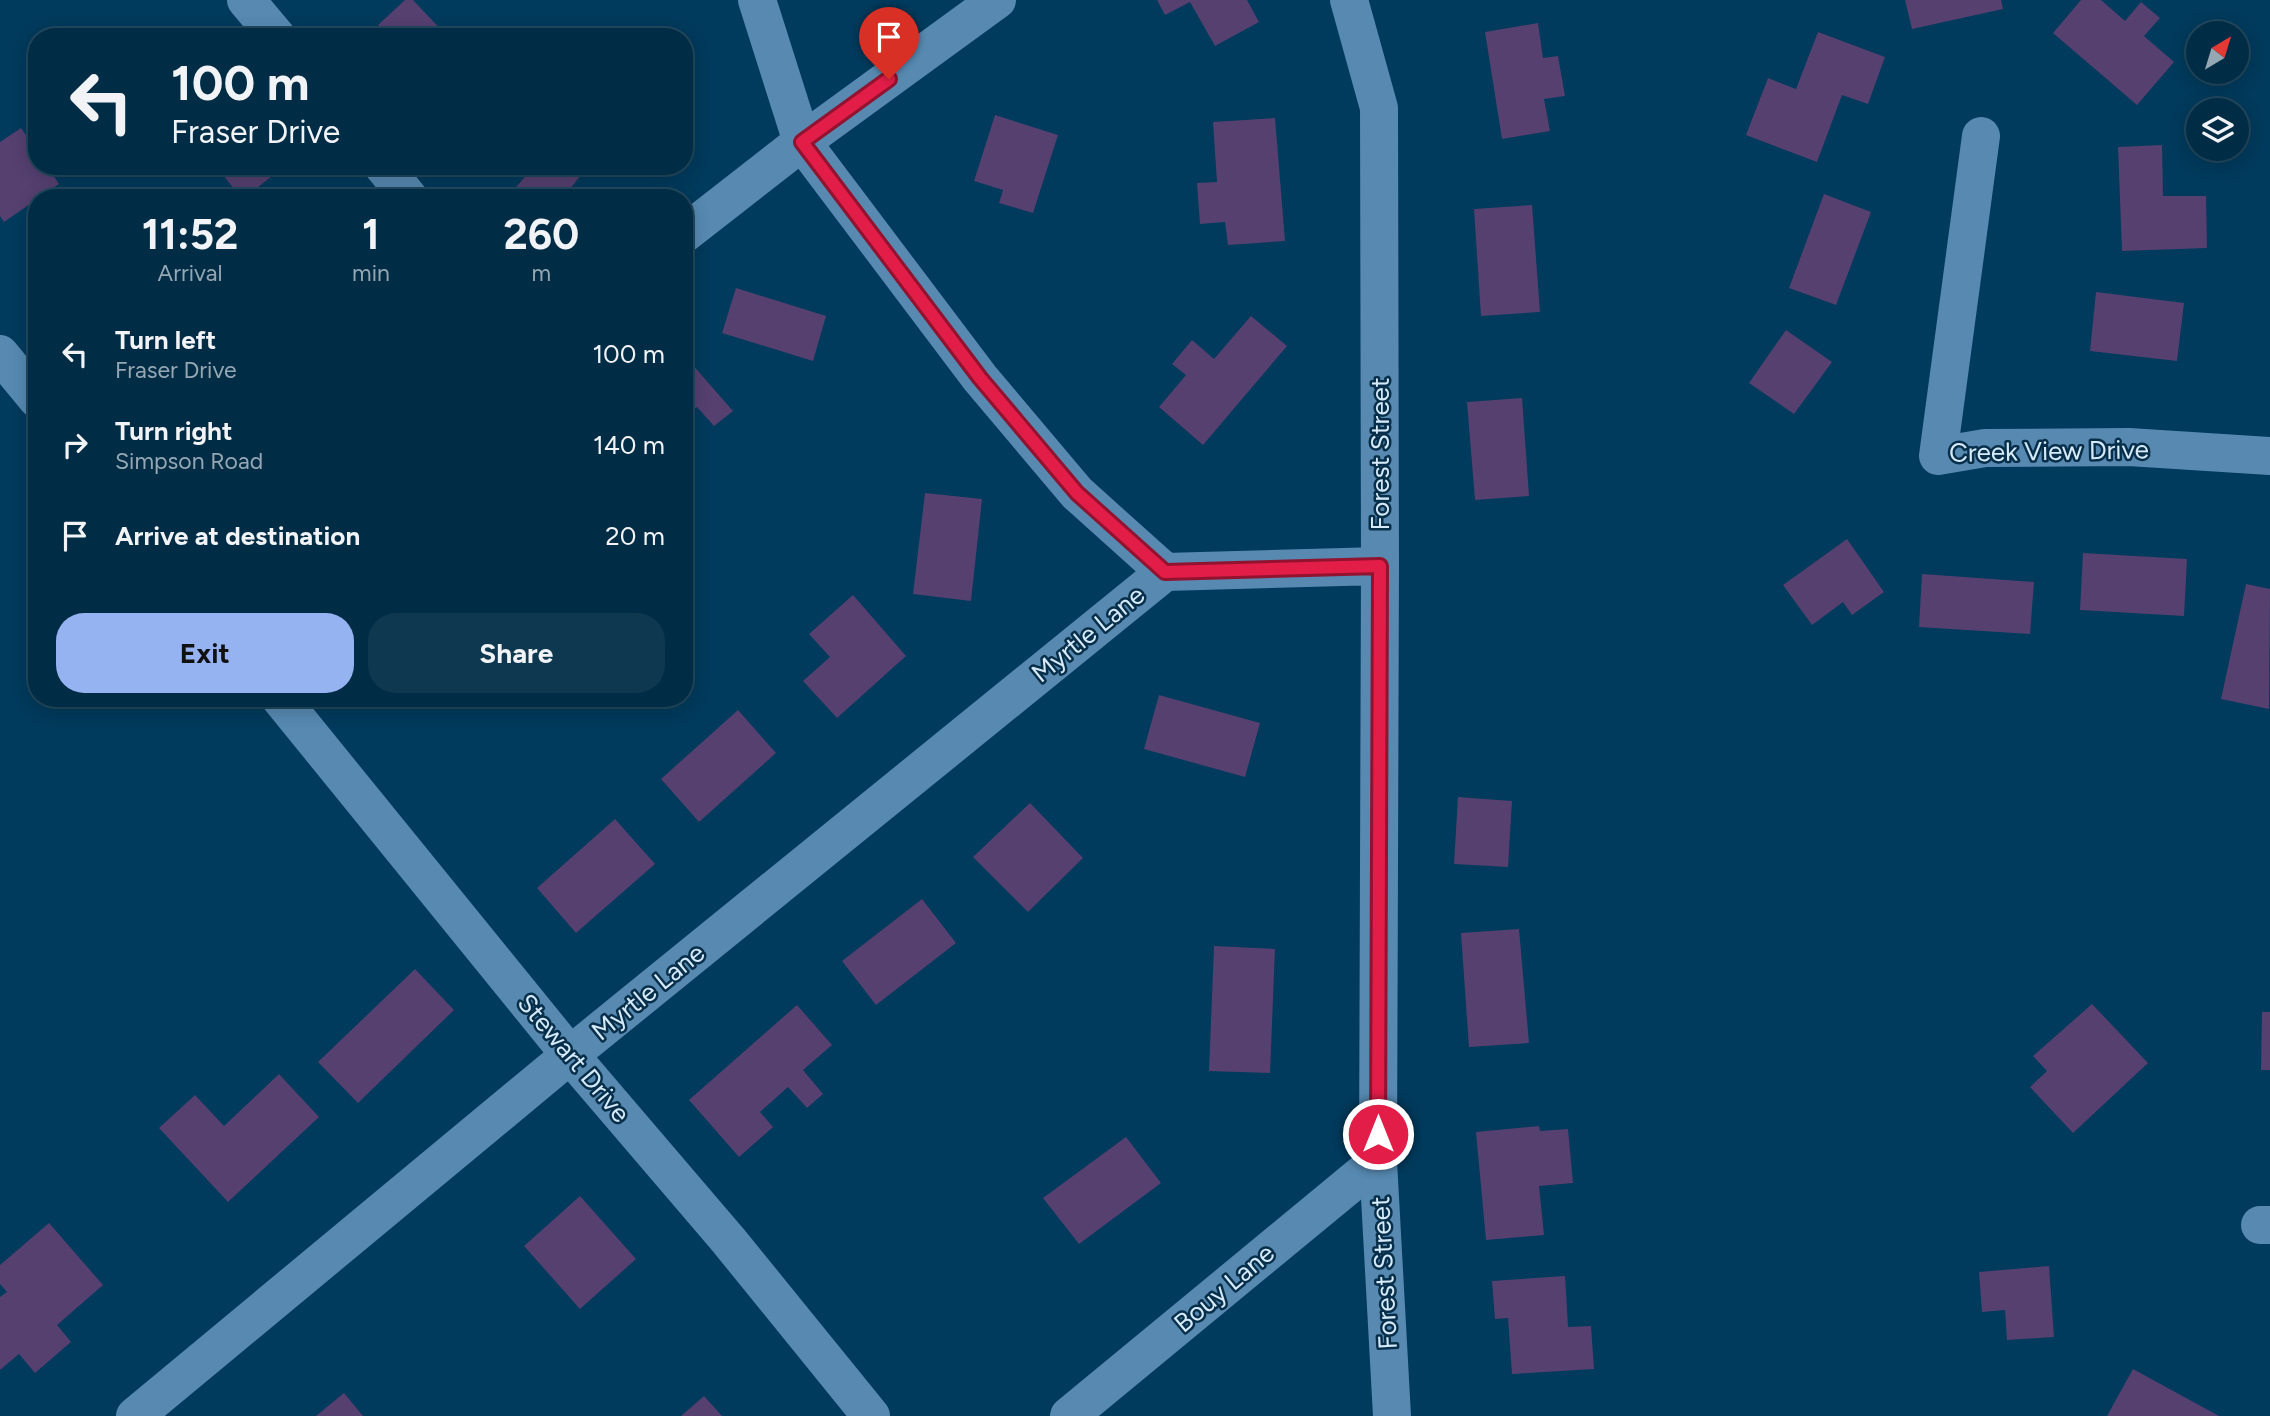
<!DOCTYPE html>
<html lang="en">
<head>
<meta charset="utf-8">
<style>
	:root { --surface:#002c45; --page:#0e3850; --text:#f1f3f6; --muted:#95a7b3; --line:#22485e; --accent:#95b2f1 }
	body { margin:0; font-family:Figtree,sans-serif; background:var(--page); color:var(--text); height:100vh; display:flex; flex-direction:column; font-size:26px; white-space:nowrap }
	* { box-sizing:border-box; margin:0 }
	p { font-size:23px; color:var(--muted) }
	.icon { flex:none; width:38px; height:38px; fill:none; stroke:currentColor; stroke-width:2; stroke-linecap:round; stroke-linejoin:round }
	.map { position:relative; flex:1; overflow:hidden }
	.drawer { position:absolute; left:28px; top:189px; width:665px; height:518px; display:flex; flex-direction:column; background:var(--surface); border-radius:28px; box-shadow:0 4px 18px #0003,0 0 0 2px var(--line) }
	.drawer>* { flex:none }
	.top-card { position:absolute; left:28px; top:28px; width:665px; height:147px; border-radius:28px; box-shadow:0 4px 18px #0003,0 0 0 2px var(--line); background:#002c45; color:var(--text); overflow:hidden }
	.needle { width:46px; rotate:38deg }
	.controls { position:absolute; left:2186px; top:21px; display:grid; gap:14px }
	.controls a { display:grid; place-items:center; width:63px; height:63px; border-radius:50%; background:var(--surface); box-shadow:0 4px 18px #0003,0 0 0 2px var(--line); font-size:35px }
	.pin { position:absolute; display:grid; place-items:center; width:60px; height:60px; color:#fff; margin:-72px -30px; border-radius:50% 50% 50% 0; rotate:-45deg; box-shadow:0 0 7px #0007 }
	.pin .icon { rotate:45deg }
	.me { position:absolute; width:77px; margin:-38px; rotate:0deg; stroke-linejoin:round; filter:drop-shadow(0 0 5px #0008) }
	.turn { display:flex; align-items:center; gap:24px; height:147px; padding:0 28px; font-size:32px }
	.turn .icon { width:91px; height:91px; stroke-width:2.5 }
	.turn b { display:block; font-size:49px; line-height:60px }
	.eta { display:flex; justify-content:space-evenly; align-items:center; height:119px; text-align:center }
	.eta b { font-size:42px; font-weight:700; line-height:49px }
	.action { display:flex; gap:14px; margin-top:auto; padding:14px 28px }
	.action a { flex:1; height:80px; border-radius:28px; background:var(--accent); color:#111; font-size:28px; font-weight:700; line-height:80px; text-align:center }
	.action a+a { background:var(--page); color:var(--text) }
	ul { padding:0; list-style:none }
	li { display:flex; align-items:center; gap:21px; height:91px; padding:0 28px }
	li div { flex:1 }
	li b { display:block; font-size:26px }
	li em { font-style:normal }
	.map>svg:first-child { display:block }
	.building { fill:#554070 }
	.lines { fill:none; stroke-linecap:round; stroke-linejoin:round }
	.street { stroke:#5789b1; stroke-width:38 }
	.secondary { stroke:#5789b1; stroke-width:38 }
	.route-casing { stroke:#92132f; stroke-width:18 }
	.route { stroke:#e11d48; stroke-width:12 }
	.labels { text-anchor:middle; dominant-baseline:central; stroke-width:5; stroke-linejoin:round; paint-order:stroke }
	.street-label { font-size:26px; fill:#d5eafb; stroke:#072f4a }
</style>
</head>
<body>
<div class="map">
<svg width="2270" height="1416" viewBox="0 0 2270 1416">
	<rect width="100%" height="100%" fill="#003a5c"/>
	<g class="building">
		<polygon points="405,0 413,0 448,37 390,37 378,25"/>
		<polygon points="1157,0 1247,0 1259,22 1215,46 1190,2 1165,15"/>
		<polygon points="1905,0 2001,0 2003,9 1912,29"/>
		<polygon points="2081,0 2101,0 2125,21 2141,2 2160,18 2144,36 2174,62 2137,105 2053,33"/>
		<polygon points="1538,23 1543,58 1558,56 1565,96 1544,99 1550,131 1502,139 1485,32"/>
		<polygon points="1818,32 1885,57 1868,104 1842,95 1817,162 1746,135 1768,78 1796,89"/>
		<polygon points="995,115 1058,135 1033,213 999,203 1003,190 974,181"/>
		<polygon points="1275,118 1285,241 1228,245 1225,222 1200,224 1197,183 1217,182 1213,122"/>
		<polygon points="21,128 37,151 37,166 47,166 59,184 4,222 0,216 0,142"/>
		<polygon points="2162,145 2163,196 2206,196 2207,248 2122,251 2118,147"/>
		<polygon points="216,166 271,166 276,173 244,198 241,198"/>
		<polygon points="534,166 583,166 586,169 569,190 578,198 507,198"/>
		<polygon points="1824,194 1871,212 1836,305 1789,288"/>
		<polygon points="1532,205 1540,312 1481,316 1474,209"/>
		<polygon points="736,288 826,316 813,361 722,333"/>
		<polygon points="2096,292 2184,303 2177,361 2090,351"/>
		<polygon points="1251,316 1287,346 1203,445 1159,407 1186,375 1172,364 1192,340 1214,359"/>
		<polygon points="1786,330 1832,362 1794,414 1749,383"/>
		<polygon points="684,355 733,411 714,426 697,407 684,418"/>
		<polygon points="1522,398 1529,496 1475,500 1467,402"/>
		<polygon points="925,493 982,499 971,601 913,594"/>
		<polygon points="1847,539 1884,592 1852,615 1843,602 1812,625 1783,585"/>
		<polygon points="2083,553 2187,559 2184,616 2080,610"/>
		<polygon points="1922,574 2034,582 2030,634 1919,627"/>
		<polygon points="2246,584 2270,589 2269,709 2221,699"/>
		<polygon points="853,595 906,656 837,718 803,681 830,657 809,634"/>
		<polygon points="1159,695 1260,723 1245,777 1144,749"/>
		<polygon points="738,710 776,753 699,822 661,779"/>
		<polygon points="1458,797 1512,801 1508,867 1454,864"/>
		<polygon points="1030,803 1083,858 1028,912 973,857"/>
		<polygon points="615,819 655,864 576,933 537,888"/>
		<polygon points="922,899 956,943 876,1005 842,961"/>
		<polygon points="1519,929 1529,1043 1469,1047 1461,933"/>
		<polygon points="1214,946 1275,949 1270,1073 1209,1071"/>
		<polygon points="415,969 454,1010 358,1103 318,1062"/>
		<polygon points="2092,1004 2148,1063 2073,1133 2030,1087 2047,1071 2033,1056"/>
		<polygon points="797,1005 832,1045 803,1070 823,1094 807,1108 788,1087 760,1112 773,1127 739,1157 689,1100"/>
		<polygon points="2262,1012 2270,1012 2270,1070 2261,1070"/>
		<polygon points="279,1074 319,1117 228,1202 159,1128 195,1095 224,1126"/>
		<polygon points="1539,1126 1540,1131 1568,1129 1573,1183 1539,1186 1544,1235 1486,1240 1476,1132"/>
		<polygon points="1126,1137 1161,1183 1079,1244 1043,1198"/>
		<polygon points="580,1196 636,1259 580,1309 524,1246"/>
		<polygon points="49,1223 103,1285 57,1325 71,1342 35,1373 19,1354 0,1370 0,1297 7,1292 0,1284 0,1265"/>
		<polygon points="2049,1266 2054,1337 2007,1340 2005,1310 1982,1312 1979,1272"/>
		<polygon points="1565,1276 1568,1327 1591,1326 1594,1369 1512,1374 1508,1318 1495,1319 1492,1281"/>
		<polygon points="2133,1369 2219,1416 2107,1416"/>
		<polygon points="344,1393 363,1416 316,1416"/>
		<polygon points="704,1396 722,1416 681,1416"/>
	</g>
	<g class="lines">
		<g class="street">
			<polyline points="246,0 277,37"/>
			<polyline points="1349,0 1379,108 1380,566"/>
			<polyline points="1981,136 1938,456 1985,448 2129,447 2270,456"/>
			<polyline points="383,166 409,198"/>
			<polyline points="684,234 802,142 997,0"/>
			<polyline points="0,354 37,399"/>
			<polyline points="280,698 570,1055 729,1241 871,1416"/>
			<polyline points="2260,1225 2270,1225"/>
			<polyline points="135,1416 570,1055 1165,572"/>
			<polyline points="1069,1416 1378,1161"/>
		</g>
		<polyline class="secondary" points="757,0 802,142 980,378 1077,493 1165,572 1380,566 1378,1161 1392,1416"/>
	</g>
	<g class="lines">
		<g class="route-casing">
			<polyline id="route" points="889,79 802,142 980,378 1077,493 1165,572 1380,566 1378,1134"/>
		</g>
		<use href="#route" class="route"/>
	</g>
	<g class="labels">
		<g class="street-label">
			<text transform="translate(2049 451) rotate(-1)">Creek View Drive</text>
			<text transform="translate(1380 454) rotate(-90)">Forest Street</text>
			<text transform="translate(1088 634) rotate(-39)">Myrtle Lane</text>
			<text transform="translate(648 992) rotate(-39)">Myrtle Lane</text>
			<text transform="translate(574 1058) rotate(50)">Stewart Drive</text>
			<text transform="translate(1384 1273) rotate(-93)">Forest Street</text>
			<text transform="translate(1224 1288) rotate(-40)">Bouy Lane</text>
		</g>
	</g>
</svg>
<div class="controls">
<a><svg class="needle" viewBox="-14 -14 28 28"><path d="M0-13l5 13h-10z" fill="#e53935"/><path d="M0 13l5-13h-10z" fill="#95a7b3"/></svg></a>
<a><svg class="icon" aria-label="layers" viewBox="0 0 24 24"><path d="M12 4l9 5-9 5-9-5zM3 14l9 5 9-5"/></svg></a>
</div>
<div class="pin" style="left:889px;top:79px;background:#d93025"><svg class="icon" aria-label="arrive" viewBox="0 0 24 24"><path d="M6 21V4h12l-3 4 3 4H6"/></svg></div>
<svg class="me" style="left:1378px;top:1134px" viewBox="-20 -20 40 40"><circle r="17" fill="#e11d48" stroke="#fff" stroke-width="3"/><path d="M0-11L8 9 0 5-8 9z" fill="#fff"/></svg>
<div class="top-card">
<div class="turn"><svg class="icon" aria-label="left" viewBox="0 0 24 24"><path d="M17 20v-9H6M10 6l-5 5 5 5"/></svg><div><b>100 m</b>Fraser Drive</div></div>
</div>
<section class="drawer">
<div class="eta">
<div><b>11:52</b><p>Arrival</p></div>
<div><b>1</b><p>min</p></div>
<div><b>260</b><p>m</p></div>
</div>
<ul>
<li><svg class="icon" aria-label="left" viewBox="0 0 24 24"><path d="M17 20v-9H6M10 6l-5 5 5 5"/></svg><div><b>Turn left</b><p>Fraser Drive</p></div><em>100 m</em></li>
<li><svg class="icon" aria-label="right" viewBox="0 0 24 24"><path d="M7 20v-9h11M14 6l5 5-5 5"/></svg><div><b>Turn right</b><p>Simpson Road</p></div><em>140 m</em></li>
<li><svg class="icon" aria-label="arrive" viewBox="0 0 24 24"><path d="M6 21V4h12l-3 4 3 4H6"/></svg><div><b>Arrive at destination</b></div><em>20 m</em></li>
</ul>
<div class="action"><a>Exit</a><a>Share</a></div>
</section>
</div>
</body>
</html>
